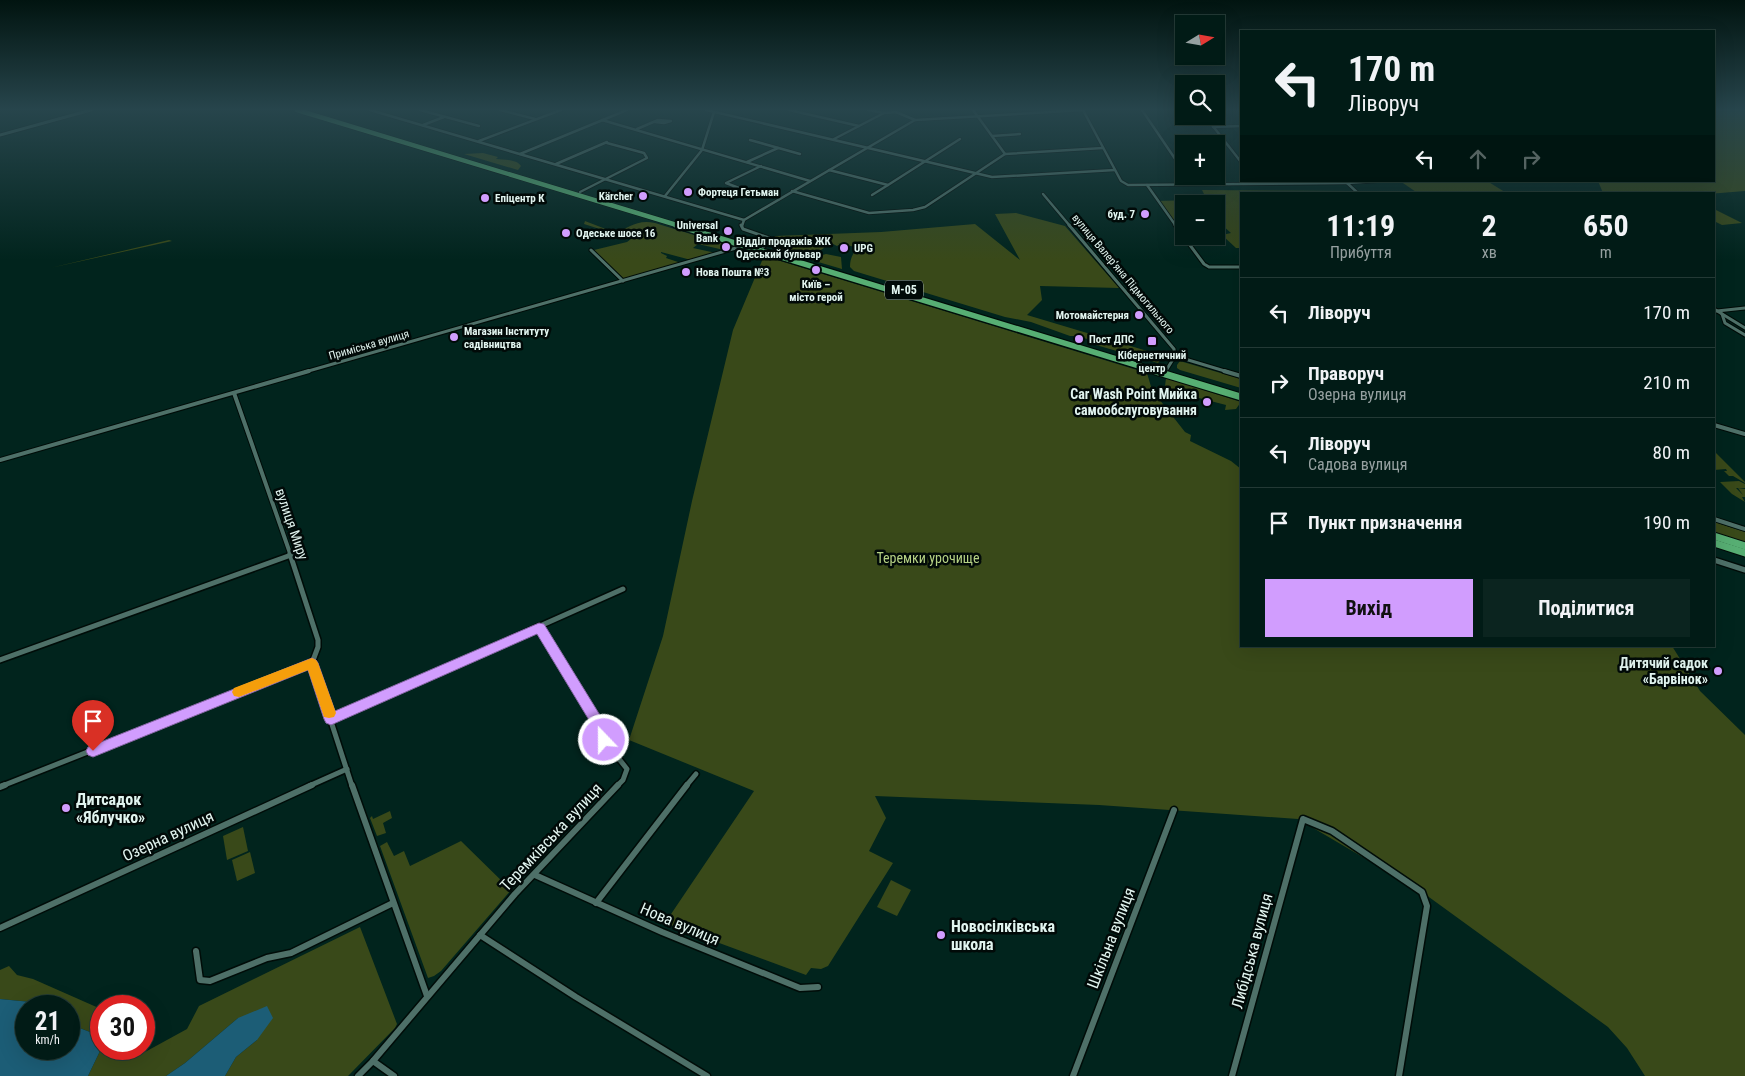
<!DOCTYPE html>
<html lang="uk">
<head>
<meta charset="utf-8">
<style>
	:root { --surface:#011b16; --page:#0b241f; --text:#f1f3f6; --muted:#96a1a1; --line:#233935; --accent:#d19dfe }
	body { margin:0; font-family:"Roboto Condensed",sans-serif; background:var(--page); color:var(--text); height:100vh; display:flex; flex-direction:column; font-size:19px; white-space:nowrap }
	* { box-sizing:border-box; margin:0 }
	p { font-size:16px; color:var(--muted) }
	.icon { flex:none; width:28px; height:28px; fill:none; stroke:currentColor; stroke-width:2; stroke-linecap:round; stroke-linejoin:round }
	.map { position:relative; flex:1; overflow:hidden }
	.side { position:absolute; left:1240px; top:192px; width:475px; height:455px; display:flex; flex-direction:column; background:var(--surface); border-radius:0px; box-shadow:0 5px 20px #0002,0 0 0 1px var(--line) }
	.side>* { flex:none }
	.guide { position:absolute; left:1240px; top:30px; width:475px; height:152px; border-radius:0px; box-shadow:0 5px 20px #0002,0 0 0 1px var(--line); background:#011b16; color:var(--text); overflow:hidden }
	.needle { width:32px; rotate:79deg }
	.buttons { position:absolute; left:1175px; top:15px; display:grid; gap:10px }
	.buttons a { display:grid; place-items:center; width:50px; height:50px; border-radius:0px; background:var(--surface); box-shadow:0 5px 20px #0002,0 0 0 1px var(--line); font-size:25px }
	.speed { position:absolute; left:15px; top:995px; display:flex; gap:10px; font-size:25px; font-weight:700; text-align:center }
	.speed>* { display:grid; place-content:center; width:65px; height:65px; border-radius:50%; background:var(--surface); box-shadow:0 5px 20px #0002,0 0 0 1px var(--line); line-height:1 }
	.speed small { font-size:12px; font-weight:400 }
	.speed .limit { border:8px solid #d22; background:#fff; color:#111 }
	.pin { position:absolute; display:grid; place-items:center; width:42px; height:42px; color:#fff; margin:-51px -21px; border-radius:50% 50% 50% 0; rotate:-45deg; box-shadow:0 0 5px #0007 }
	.pin .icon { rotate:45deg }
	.me { position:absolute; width:55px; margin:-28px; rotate:338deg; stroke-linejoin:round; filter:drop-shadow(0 0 4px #0008) }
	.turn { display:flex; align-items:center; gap:18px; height:105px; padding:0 25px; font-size:22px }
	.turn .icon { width:65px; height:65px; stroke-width:2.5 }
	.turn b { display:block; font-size:35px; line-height:42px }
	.lanes { display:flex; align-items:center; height:48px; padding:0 25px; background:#0003; justify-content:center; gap:25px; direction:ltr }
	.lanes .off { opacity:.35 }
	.eta { display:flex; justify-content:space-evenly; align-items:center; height:85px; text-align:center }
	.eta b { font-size:30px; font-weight:700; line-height:35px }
	.action { display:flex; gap:10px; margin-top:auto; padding:10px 25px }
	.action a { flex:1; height:58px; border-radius:0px; background:var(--accent); color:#111; font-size:20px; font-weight:700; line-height:58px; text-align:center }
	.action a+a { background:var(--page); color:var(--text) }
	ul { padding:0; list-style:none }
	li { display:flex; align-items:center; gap:15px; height:70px; padding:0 25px; border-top:1px solid var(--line) }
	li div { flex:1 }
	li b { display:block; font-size:19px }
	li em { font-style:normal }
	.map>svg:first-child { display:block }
	.green { fill:#394919 }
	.water { fill:#1c5d76 }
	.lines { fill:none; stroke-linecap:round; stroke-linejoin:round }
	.minor-far4-casing { stroke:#000c08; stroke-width:4 }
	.minor-far3-casing { stroke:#000c08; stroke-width:5 }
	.minor-far2-casing { stroke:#000c08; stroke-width:6 }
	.minor-far1-casing { stroke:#000c08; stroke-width:8 }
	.minor-casing { stroke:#000c08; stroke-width:9 }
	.tertiary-casing { stroke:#000c08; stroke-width:4.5 }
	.trunk-far2-casing { stroke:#000c08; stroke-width:5.5 }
	.trunk-far1-casing { stroke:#000c08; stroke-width:8 }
	.trunk-casing { stroke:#000c08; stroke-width:9 }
	.minor-far4 { stroke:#4e7068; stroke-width:2.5 }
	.minor-far3 { stroke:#4e7068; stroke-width:3 }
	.minor-far2 { stroke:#4e7068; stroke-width:4 }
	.minor-far1 { stroke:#4e7068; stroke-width:5 }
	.minor { stroke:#4e7068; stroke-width:6 }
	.tertiary { stroke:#4e7068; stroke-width:3 }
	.trunk-far2 { stroke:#57ae73; stroke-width:4.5 }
	.trunk-far1 { stroke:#57ae73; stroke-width:5.5 }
	.trunk { stroke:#57ae73; stroke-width:7 }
	.route { fill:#d19dfe; stroke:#8866a5 }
	.slow { fill:#f59e0b }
	.poi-dot { fill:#d19dfe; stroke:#010a08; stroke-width:2 }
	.labels { text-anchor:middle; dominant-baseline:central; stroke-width:5; stroke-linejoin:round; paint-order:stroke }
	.far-poi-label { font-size:11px; font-weight:bold; fill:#e1f4ef; stroke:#010a08; text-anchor:start }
	.far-street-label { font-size:11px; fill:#e1f4ef; stroke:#010a08 }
	.shield { fill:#010a08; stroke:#9eaeaa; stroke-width:1 }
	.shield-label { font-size:12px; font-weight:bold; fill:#e1f4ef }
	.poi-label { font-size:14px; font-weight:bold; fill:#e1f4ef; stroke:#010a08; text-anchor:end }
	.street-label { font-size:14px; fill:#e1f4ef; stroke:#010a08 }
	.park-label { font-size:14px; fill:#b6d285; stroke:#010a08 }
	.near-poi-label { font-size:16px; font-weight:bold; fill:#e1f4ef; stroke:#010a08; text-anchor:start }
	.near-street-label { font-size:16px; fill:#e1f4ef; stroke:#010a08 }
</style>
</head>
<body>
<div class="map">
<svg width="1745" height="1076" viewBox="0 0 1745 1076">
	<rect width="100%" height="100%" fill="#01241d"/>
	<g class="green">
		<polygon points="1714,110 1745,110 1745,191 1708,194 1603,193 1598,181 1714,181"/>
		<path d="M483,153L498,157L496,159C504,160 517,159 521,166L518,170L464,154Z"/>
		<polygon points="1400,181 1487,181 1508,194 1419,194"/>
		<polygon points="1202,190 1353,191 1357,194 1241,194 1241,248 1236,248 1222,235 1231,233 1221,224 1216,225 1216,204 1184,204 1184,226 1176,226 1157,201 1193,200 1189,194 1204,194"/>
		<polygon points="1714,209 1742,223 1722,225 1714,221"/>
		<path d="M1016,213L1065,226L1119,288L1040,286L1042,300L1027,315L1164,356L1158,363L1096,345L1094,341L1077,336H1070L1031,322L1005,317L854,271L850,267C850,259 852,255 857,248L855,247L837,243L840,244L837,246L833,244C825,246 819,252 812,255C799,259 782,250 769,246L775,236L881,232L975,224L1020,260L995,214Z"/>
		<path d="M585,221L616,233C628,228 637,219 655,223L730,246L724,250L698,244L693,248L716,253L691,260L661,252V253L667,256L666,258L681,263L624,279L594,250L627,242L631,239L584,224Z"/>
		<polygon points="169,240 172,241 50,268"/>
		<polygon points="826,254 841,257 842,269 808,259"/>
		<polygon points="764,256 1147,373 1152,390 1185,432 1191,435 1190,441 1231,461 1241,469 1241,646 1672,646 1700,691 1745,735 1745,1076 1645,1076 1627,1048 1608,1027 1422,892 1298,819 1099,805 875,796 886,818 869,851 893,863 828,966 821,969 811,968 806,975 665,923 754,791 629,740 663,636 692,501 733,330"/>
		<polygon points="1180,361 1241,379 1241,388 1180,370 1177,368 1177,365"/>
		<polygon points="1166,378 1241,402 1236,409 1225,410 1226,405 1195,397 1193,400 1172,393 1165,386"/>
		<polygon points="1714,451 1745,482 1745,483 1733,476 1729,476 1724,471 1727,471 1726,469 1714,470"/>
		<polygon points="1739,481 1745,484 1745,488 1736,488 1743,495 1738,488 1745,489 1745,497 1742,497 1745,502 1732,494 1720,482"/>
		<polygon points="1714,522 1745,532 1745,542 1714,533"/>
		<polygon points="390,811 392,818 383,823 386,833 377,836 370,818 372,816 373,819"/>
		<polygon points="243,827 248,851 227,860 223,836"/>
		<polygon points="461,841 511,890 441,971 434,976 428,978 380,846 387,842 394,856 404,851 410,866"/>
		<polygon points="250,852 255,873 237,881 232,860"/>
		<polygon points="891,880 911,890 897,916 877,907"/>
		<polygon points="360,927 397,1024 395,1028 348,1076 225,1076 236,1057 257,1040 238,1018 185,1063 166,1076 88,1076 100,1051 98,1035 69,1024 69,1006 53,1006 51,1004 0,999 0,970 9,966 17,975 33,979 101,1009 101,1049 142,1049 145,1052 187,1029 199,1006"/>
	</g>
	<g class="water">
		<polygon points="0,999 52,1004 53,1006 26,1006 26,1049 69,1049 69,1024 98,1035 100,1051 88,1076 0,1076"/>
		<polygon points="267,1006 273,1018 257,1040 236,1057 225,1076 166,1076 185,1063 238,1018"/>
	</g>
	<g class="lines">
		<g class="minor-far4-casing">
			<g id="minor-far4">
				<polyline points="370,110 744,220"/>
				<polyline points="420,110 479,126"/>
				<polyline points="500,110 535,119"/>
				<polyline points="706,110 992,177 1115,170"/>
				<polyline points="789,110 859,126"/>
				<polyline points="868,110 884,113 897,112"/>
				<polyline points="1083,110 1121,181 1128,185 1347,183 1377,181"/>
				<polyline points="1142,110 1184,172"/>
				<polyline points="896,112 915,120"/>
				<polyline points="1205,116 1241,162"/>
				<polyline points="602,120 810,181"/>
				<polyline points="423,125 444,117"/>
				<polyline points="1213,127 1241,126"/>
				<polyline points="637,129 658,120 671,121 664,123 655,122"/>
				<polyline points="992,136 1020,134"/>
				<polyline points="834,139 884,113"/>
				<polyline points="750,140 800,154"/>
				<polyline points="479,141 561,110"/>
				<polyline points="520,154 627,110"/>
				<polyline points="1005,154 1103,148"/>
				<polyline points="747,162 778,148"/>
				<polyline points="556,164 607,142"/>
				<polyline points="829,170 888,185 960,139"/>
				<polyline points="1187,176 1192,184"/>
				<polyline points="1347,183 1359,194"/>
				<polyline points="1147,185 1176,226"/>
				<polyline points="739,188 726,183 761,166"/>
				<polyline points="792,191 869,213 913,210 925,207 1005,154 973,110"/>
				<polyline points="580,192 647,158 644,153 607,143"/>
				<polyline points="1043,194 1070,226"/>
				<polyline points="872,195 888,185"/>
				<polyline points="665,196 702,150 714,112"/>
				<polyline points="744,220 915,120 1084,110"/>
				<polyline points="742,226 744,220"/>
			</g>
		</g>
		<g class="minor-far3-casing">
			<g id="minor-far3">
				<polyline points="741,225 743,229 769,238 770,241 763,247"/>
				<polyline points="1069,225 1174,349 1175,356 1167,369"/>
				<polyline points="1175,225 1204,264 1209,267 1241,267"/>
				<polyline points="591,250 623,281"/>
				<polyline points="1714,309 1745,328"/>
				<polyline points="1717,311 1745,308"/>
				<polyline points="1722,314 1725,323 1745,335"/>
				<polyline points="1175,356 1228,372"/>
				<polyline points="305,372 743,246"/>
			</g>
		</g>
		<g class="minor-far2-casing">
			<g id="minor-far2">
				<polyline points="1224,371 1241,376"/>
				<polyline points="234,393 291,556"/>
				<polyline points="1714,425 1745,434"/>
				<polyline points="0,460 309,371"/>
				<polyline points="1714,519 1745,529"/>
			</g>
		</g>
		<g class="minor-far1-casing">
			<g id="minor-far1">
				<polyline points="290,554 318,640 318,647 312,663"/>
				<polyline points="1714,560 1745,570"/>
				<polyline points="539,628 601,729 604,740 627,769 623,780 617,786"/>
				<polyline points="0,660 291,555"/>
				<polyline points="312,663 352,786"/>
				<polyline points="331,719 623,589"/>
				<polyline points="2,786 312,663"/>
				<polyline points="309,786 347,769"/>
				<polyline points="686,786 696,774"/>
			</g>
		</g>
		<g class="minor-casing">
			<g id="minor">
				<polyline points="352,785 427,996"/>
				<polyline points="0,787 5,785"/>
				<polyline points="535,875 662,932 800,988 818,987"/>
				<polyline points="596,903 687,785"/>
				<polyline points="0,928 312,785"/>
				<polyline points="480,935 576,997 707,1076"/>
				<polyline points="196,951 200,980 210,981 267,958 291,953 393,903"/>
				<polyline points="373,1061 394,1076"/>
				<polyline points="358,1076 373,1061 515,894 618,785"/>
				<polyline points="1073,1076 1174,810"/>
				<polyline points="1232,1076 1303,819 1332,831 1422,892 1427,906 1399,1076"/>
			</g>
		</g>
		<g class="tertiary-casing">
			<polyline id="tertiary" points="0,135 91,110"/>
		</g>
		<g class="trunk-far2-casing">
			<polyline id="trunk-far2" points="297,110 680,226"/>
		</g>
		<g class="trunk-far1-casing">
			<polyline id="trunk-far1" points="676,225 1159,372"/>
		</g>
		<g class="trunk-casing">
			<g id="trunk">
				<polyline points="1155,371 1241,397"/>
				<polyline points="1714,536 1745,546"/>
				<polyline points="1714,543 1745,553"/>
			</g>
		</g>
		<use href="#minor-far4" class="minor-far4"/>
		<use href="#minor-far3" class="minor-far3"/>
		<use href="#minor-far2" class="minor-far2"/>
		<use href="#minor-far1" class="minor-far1"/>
		<use href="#minor" class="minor"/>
		<use href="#tertiary" class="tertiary"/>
		<use href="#trunk-far2" class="trunk-far2"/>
		<use href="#trunk-far1" class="trunk-far1"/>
		<use href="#trunk" class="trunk"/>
	</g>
	<linearGradient id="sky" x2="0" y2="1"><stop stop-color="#011410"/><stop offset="0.42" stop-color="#27454c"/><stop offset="1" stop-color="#27454c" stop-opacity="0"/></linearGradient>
	<rect width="1745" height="260" fill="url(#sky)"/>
	<polygon class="route" points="539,623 544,624 606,725 611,740 609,744 604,746 599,744 595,730 537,634 331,725 326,723 324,719 308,670 98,755 93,757 88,755 86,751 88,747 312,658 316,660 318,663 335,711"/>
	<polygon class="slow" points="312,658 316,660 318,663 336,713 334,717 329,718 324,717 308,670 239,697 234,696 232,692 234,688"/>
	<g class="poi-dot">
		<circle cx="688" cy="192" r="5"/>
		<circle cx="643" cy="196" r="5"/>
		<circle cx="485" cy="198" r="5"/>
		<circle cx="1145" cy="214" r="5"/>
		<circle cx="728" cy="231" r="5"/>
		<circle cx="566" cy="233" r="5"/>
		<circle cx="726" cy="247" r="5"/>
		<circle cx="844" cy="248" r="5"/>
		<circle cx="816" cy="270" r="5"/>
		<circle cx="686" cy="272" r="5"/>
		<circle cx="1139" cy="315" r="5"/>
		<circle cx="454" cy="337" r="5"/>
		<circle cx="1079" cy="339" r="5"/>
		<rect x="1147" y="336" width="10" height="10" rx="2.5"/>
		<circle cx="1207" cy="402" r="5"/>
		<circle cx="1718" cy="671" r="5"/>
		<circle cx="66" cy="808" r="5"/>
		<circle cx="941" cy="935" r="5"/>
	</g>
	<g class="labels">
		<g class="far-poi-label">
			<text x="698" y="192">Фортеця Гетьман</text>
			<text x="633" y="196" text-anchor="end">Kärcher</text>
			<text x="495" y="198">Епіцентр К</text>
			<text x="1135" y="214" text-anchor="end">буд. 7</text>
			<text x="718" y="225" text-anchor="end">Universal<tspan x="718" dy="13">Bank</tspan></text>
			<text x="576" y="233">Одеське шосе 16</text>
			<text x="736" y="241">Відділ продажів ЖК<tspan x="736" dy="13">Одеський бульвар</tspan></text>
			<text x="854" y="248">UPG</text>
			<text x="696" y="272">Нова Пошта №3</text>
			<text x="816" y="284" text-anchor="middle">Київ –<tspan x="816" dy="13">місто герой</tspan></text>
			<text x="1129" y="315" text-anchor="end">Мотомайстерня</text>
			<text x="464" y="331">Магазин Інституту<tspan x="464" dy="13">садівництва</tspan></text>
			<text x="1089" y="339">Пост ДПС</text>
			<text x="1152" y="355" text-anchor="middle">Кібернетичний<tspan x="1152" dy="13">центр</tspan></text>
		</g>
		<g class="far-street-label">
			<text transform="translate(1123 274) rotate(50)">вулиця Валерʼяна Підмогильного</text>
			<text transform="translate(369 345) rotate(-16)">Приміська вулиця</text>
		</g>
		<rect class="shield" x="885" y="280.5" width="38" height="19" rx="4"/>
		<g class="shield-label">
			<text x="904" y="290">М-05</text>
		</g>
		<g class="poi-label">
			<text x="1197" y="394">Car Wash Point Мийка<tspan x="1197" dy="16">самообслуговування</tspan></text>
			<text x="1708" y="663">Дитячий садок<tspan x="1708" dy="16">«Барвінок»</tspan></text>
		</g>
		<g class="street-label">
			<text transform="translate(292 524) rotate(71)">вулиця Миру</text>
		</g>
		<g class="park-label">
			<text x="928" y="558">Теремки урочище</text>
		</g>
		<g class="near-poi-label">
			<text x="76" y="799">Дитсадок<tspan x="76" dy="18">«Яблучко»</tspan></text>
			<text x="951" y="926">Новосілківська<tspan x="951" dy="18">школа</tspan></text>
		</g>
		<g class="near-street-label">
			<text transform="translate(168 836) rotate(-25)">Озерна вулиця</text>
			<text transform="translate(551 837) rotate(-47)">Теремківська вулиця</text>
			<text transform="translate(680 924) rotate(23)">Нова вулиця</text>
			<text transform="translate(1111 938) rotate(-69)">Шкільна вулиця</text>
			<text transform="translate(1252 951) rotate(-75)">Либідська вулиця</text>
		</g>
	</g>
</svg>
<div class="buttons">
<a><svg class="needle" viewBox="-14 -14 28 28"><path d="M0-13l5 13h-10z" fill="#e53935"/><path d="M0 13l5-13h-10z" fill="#96a1a1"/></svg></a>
<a><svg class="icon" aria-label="search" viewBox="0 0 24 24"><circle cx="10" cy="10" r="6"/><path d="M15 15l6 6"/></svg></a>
<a>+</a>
<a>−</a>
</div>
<div class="speed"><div>21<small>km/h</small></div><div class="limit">30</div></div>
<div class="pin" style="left:93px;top:751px;background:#d93025"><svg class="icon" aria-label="arrive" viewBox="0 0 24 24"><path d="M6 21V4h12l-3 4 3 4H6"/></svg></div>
<svg class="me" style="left:604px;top:740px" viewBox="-20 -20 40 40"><circle r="17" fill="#d19dfe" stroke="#fff" stroke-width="3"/><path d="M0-11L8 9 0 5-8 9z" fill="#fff"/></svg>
<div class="guide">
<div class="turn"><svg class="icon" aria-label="left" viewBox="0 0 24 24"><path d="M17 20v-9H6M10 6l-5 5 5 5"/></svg><div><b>170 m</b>Ліворуч</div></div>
<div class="lanes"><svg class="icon" aria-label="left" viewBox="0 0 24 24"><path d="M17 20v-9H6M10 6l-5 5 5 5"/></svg><svg class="icon off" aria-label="ahead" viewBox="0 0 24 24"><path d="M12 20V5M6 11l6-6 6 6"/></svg><svg class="icon off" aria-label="right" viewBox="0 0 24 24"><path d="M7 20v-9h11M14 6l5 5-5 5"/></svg></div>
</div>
<section class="side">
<div class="eta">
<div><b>11:19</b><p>Прибуття</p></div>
<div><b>2</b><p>хв</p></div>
<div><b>650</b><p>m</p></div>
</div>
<ul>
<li><svg class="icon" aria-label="left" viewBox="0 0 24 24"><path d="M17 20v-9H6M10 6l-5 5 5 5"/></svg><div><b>Ліворуч</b></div><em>170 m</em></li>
<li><svg class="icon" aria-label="right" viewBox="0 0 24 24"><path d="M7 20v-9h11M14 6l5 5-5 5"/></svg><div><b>Праворуч</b><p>Озерна вулиця</p></div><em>210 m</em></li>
<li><svg class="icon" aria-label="left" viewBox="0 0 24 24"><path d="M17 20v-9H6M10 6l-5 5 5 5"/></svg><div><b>Ліворуч</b><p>Садова вулиця</p></div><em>80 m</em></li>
<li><svg class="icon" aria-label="arrive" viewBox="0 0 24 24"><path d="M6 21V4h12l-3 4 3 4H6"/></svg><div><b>Пункт призначення</b></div><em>190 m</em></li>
</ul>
<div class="action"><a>Вихід</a><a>Поділитися</a></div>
</section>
</div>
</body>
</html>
